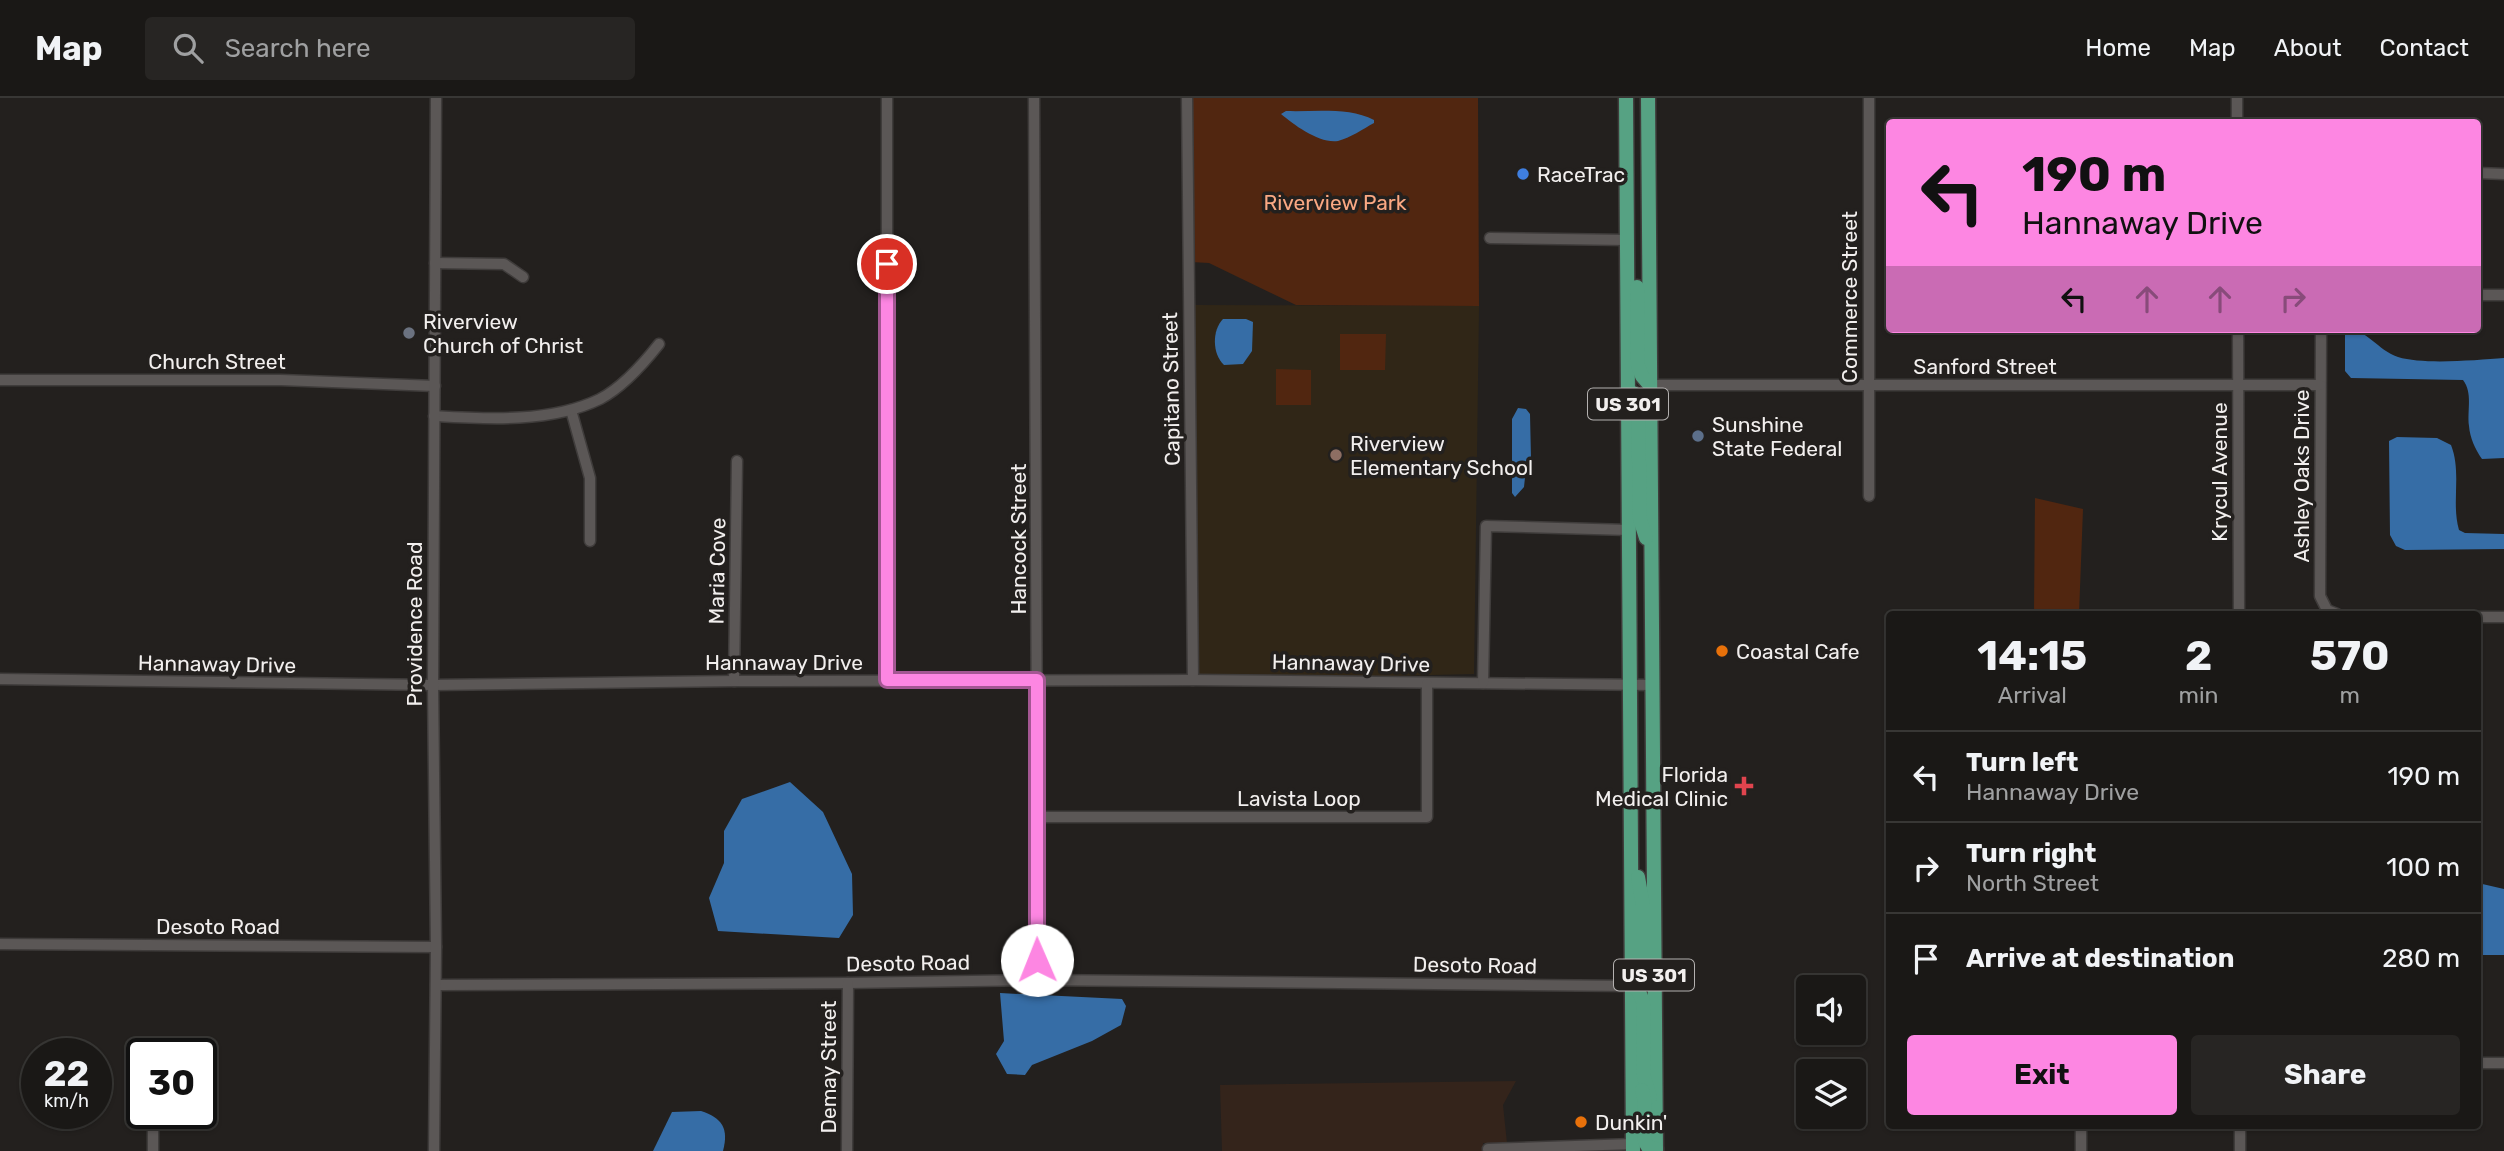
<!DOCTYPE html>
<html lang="en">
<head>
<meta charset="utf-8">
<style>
	:root { --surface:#1a1816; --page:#272523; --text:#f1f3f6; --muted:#9fa0a1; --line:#383735; --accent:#fd86e2 }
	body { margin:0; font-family:Rubik,sans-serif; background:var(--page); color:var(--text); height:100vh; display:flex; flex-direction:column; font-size:26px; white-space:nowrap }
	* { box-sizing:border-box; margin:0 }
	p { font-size:23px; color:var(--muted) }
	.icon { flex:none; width:38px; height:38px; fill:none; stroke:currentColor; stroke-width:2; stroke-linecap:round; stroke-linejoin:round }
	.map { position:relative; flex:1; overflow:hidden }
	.details { position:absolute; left:1886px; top:513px; width:595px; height:518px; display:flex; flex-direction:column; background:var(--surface); border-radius:7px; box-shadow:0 2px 5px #0004,0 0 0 2px var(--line) }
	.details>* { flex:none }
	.hud { position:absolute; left:1886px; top:21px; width:595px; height:214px; border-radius:7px; box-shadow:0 2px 5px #0004,0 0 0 2px var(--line); background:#fd86e2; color:#111; overflow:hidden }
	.tools { position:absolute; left:1796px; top:877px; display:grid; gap:14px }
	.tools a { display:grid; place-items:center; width:70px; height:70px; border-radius:7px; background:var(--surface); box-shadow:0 2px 5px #0004,0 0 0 2px var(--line); font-size:35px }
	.speed { position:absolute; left:21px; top:940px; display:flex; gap:14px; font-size:35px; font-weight:700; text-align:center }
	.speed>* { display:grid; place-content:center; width:91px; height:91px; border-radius:50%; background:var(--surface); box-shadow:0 2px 5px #0004,0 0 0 2px var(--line); line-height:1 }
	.speed small { font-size:18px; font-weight:400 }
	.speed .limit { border:4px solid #111; border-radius:10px; background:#fff; color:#111 }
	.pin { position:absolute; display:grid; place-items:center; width:60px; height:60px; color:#fff; margin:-30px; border:4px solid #fff; border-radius:50%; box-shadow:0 2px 7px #0007 }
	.me { position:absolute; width:77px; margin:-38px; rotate:359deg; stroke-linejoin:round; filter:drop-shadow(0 0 5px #0008) }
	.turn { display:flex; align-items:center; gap:24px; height:147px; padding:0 21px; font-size:32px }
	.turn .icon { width:91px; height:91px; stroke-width:2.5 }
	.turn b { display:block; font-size:49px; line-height:60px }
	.lanes { display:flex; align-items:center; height:66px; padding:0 21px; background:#0003; justify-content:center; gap:35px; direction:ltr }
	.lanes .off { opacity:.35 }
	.eta { display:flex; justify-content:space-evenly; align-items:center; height:119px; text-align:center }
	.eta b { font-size:42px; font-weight:700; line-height:49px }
	.button { display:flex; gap:14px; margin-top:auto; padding:14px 21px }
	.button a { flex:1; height:80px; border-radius:7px; background:var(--accent); color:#111; font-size:28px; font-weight:700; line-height:80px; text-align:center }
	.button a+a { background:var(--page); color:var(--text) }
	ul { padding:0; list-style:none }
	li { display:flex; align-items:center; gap:21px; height:91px; padding:0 21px; border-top:2px solid var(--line) }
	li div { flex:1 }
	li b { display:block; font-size:26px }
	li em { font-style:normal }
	header { display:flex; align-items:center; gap:42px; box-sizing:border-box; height:98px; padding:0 35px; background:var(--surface); border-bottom:2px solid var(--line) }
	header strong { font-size:33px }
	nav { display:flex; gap:38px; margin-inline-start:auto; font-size:24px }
	.search { width:490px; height:63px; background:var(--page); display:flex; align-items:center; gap:18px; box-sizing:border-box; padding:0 24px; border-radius:7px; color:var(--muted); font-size:26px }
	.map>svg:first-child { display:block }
	.industrial { fill:#34241b }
	.education { fill:#302617 }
	.green { fill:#512610 }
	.water { fill:#366da6 }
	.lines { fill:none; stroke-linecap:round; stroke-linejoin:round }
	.minor-casing { stroke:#3f3c3b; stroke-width:13 }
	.major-casing { stroke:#3f3c3b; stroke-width:17 }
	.minor { stroke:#5b5756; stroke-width:10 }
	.major { stroke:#56a283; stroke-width:14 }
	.route-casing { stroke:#a45793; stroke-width:18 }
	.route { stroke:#fd86e2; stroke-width:12 }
	.shop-dot { fill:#3f7fe0; stroke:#23201e; stroke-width:2.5 }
	.worship-dot { fill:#6b7280; stroke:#23201e; stroke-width:2.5 }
	.service-dot { fill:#5c6f8a; stroke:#23201e; stroke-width:2.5 }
	.education-dot { fill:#8d6e63; stroke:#23201e; stroke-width:2.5 }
	.food-dot { fill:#e8710a; stroke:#23201e; stroke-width:2.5 }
	.health-dot { fill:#e0444e; stroke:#23201e; stroke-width:2.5 }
	.labels { text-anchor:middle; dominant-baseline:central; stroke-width:7; stroke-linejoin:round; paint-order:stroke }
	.shield { fill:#23201e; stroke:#b4b1b0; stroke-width:2 }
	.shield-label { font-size:19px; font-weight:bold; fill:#f2efee }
	.poi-label { font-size:21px; fill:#f2efee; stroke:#23201e; text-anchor:start }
	.park-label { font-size:21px; fill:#faa883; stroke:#23201e }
	.street-label { font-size:21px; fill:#f2efee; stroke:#23201e }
</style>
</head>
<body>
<header>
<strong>Map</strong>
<div class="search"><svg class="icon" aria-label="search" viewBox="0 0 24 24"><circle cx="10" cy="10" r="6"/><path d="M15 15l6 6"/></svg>Search here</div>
<nav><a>Home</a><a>Map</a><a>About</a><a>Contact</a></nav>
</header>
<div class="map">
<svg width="2504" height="1053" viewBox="0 0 2504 1053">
	<rect width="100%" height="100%" fill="#23201e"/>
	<polygon class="industrial" points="1516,983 1503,1007 1507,1045 1483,1045 1483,1053 1222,1053 1220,987"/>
	<polygon class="education" points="1193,207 1479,208 1474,576 1390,578 1197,577"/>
	<g class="green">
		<polygon points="1191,0 1478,0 1479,208 1296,207 1209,165 1191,164"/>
		<polygon points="1340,236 1386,236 1385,272 1340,272"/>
		<polygon points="1276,271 1311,272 1311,307 1276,307"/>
		<polygon points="2035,400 2083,411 2079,516 2034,516"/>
	</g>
	<g class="water">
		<path d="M1286,13C1315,14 1349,9 1374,22V25C1363,31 1350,40 1338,43C1320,46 1294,27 1281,16Z"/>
		<path d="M1223,221H1246L1253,224L1252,253L1243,266L1224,267C1212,256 1212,232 1223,221Z"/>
		<path d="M2345,231C2368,231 2377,252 2398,259C2424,267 2476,262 2504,260V360L2482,361C2475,351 2470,340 2469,328C2467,312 2473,295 2463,282L2351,280L2345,273Z"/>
		<polygon points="1518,310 1526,311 1530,316 1531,361 1526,370 1524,389 1515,399 1512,395 1512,321"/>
		<path d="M2397,339L2437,340L2451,347C2462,375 2451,404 2459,432L2465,435L2504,436V451L2405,452L2396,448L2390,437L2389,343Z"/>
		<polygon points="790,684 823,714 852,776 853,817 839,840 718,833 709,800 724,765 724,733 742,701"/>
		<polygon points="2478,785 2504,791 2504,857 2478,857"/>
		<polygon points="1000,895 1122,901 1126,908 1121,927 1092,943 1032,967 1025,977 1007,976 996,956 1004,943"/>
		<path d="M701,1013C722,1020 729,1030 723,1053H653L672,1014Z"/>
	</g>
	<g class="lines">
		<g class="minor-casing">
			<g id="minor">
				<polyline points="887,0 887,582"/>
				<polyline points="1034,0 1038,882"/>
				<polyline points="1187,0 1193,582"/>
				<polyline points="2237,24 2237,0"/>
				<polyline points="2478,75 2504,76"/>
				<polyline points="1490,140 1627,142"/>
				<polyline points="435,165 504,166 523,179"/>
				<polyline points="2478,197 2504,197"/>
				<polyline points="2238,231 2239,516"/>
				<polyline points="2321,231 2320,498 2327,512 2337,516"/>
				<polyline points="0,282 281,282 435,288"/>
				<polyline points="1650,287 2320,287"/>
				<polyline points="571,312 590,380 590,443"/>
				<path d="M434,318C487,321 551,325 600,301C621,290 644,265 659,246"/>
				<polyline points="1869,398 1869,0"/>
				<polyline points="2478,519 2504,519"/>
				<polyline points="0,581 433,587 734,583 1193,582 1652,587"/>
				<polyline points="734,583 737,363"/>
				<polyline points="1483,585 1486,428 1629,432"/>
				<polyline points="1037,719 1427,719 1427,586"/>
				<polyline points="0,846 436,849"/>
				<polyline points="436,887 848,885 1038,882 1632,888"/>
				<polyline points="2478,965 2504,965"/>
				<polyline points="2240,1027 2240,1053"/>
				<polyline points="1488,1051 1633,1046"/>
				<polyline points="153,1053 153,1020"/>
				<polyline points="434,1053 436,849 433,587 436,0"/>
				<polyline points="847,1053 848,885"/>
				<polyline points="2081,1053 2081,1027"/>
			</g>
		</g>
		<g class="major-casing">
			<g id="major">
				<polyline points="1626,0 1633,1053"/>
				<polyline points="1648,0 1656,1053"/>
				<polyline points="1637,189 1638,268 1642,278 1648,285"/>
				<polyline points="1628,293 1635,296 1638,306 1640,421 1646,440"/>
				<polyline points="1638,779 1643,807 1643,859 1645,866 1654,873"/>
				<polyline points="1632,888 1638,892 1643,903 1644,979 1650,999"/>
				<polyline points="1642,992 1644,999 1645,1044 1648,1049 1656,1051"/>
			</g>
		</g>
		<use href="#minor" class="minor"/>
		<use href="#major" class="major"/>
	</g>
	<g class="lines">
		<g class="route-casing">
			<polyline id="route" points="887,166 887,582 1037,582 1037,862"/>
		</g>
		<use href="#route" class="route"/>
	</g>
	<circle class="shop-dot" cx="1523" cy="76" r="7"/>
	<circle class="worship-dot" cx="409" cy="235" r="7"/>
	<circle class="service-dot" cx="1698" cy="338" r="7"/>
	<circle class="education-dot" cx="1336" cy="357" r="7"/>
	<g class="food-dot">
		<circle cx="1722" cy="553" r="7"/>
		<circle cx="1581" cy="1024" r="7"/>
	</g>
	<path class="health-dot" d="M1740.5 677.5h7v7h7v7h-7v7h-7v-7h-7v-7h7z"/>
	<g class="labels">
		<g class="shield">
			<rect x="1588" y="290.5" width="80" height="31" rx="5"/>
			<rect x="1614" y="861.5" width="80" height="31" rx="5"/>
		</g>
		<g class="shield-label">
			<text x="1628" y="306">US 301</text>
			<text x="1654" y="877">US 301</text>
		</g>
		<g class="poi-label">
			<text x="1537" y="76">RaceTrac</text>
			<text x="423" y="223">Riverview<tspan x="423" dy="24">Church of Christ</tspan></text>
			<text x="1712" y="326">Sunshine<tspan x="1712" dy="24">State Federal</tspan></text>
			<text x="1350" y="345">Riverview<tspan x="1350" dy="24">Elementary School</tspan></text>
			<text x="1736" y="553">Coastal Cafe</text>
			<text x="1728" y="676" text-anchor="end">Florida<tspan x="1728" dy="24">Medical Clinic</tspan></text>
			<text x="1595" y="1024">Dunkin'</text>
		</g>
		<g class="park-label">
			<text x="1335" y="104">Riverview Park</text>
		</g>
		<g class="street-label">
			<text transform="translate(1849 199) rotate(-90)">Commerce Street</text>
			<text x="217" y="263">Church Street</text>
			<text x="1985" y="268">Sanford Street</text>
			<text transform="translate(1171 291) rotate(-91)">Capitano Street</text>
			<text transform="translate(2219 374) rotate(-90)">Krycul Avenue</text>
			<text transform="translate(2301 378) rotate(-90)">Ashley Oaks Drive</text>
			<text transform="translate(1018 441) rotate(-90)">Hancock Street</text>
			<text transform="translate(717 473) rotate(-89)">Maria Cove</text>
			<text transform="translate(414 526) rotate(-90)">Providence Road</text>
			<text x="784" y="564">Hannaway Drive</text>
			<text transform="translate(1351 565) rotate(1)">Hannaway Drive</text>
			<text transform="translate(217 566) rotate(1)">Hannaway Drive</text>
			<text x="1299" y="700">Lavista Loop</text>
			<text x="218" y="828">Desoto Road</text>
			<text transform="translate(908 865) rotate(-1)">Desoto Road</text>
			<text transform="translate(1475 867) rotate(1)">Desoto Road</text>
			<text transform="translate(828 969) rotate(-90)">Demay Street</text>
		</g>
	</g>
</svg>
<div class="tools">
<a><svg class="icon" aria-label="sound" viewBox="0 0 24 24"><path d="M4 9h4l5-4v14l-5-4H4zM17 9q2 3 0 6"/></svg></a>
<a><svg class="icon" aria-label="layers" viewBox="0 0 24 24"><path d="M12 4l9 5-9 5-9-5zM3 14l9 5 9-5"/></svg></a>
</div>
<div class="speed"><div>22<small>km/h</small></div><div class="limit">30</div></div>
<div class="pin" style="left:887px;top:166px;background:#d93025"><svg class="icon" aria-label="arrive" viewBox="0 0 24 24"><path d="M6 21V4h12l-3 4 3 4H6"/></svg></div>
<svg class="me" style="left:1037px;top:862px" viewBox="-20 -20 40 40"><circle r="19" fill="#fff"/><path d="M0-13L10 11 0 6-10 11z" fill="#fd86e2"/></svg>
<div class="hud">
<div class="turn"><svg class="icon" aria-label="left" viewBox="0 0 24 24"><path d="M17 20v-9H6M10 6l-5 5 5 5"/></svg><div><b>190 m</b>Hannaway Drive</div></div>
<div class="lanes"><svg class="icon" aria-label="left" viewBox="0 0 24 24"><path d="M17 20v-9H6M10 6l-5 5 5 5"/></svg><svg class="icon off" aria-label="ahead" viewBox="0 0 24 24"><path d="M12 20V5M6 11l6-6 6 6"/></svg><svg class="icon off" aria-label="ahead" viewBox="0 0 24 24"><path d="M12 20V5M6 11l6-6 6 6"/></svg><svg class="icon off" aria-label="right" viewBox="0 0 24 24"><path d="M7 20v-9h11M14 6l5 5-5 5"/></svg></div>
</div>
<section class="details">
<div class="eta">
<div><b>14:15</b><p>Arrival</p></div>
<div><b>2</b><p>min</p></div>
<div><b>570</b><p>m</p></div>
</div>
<ul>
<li><svg class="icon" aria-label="left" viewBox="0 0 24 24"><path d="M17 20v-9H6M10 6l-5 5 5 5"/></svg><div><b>Turn left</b><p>Hannaway Drive</p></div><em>190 m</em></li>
<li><svg class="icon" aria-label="right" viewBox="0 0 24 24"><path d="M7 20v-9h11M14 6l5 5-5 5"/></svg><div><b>Turn right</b><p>North Street</p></div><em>100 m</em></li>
<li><svg class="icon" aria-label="arrive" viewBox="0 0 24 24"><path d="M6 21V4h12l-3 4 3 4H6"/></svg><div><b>Arrive at destination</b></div><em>280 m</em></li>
</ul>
<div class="button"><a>Exit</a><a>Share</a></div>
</section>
</div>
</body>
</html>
